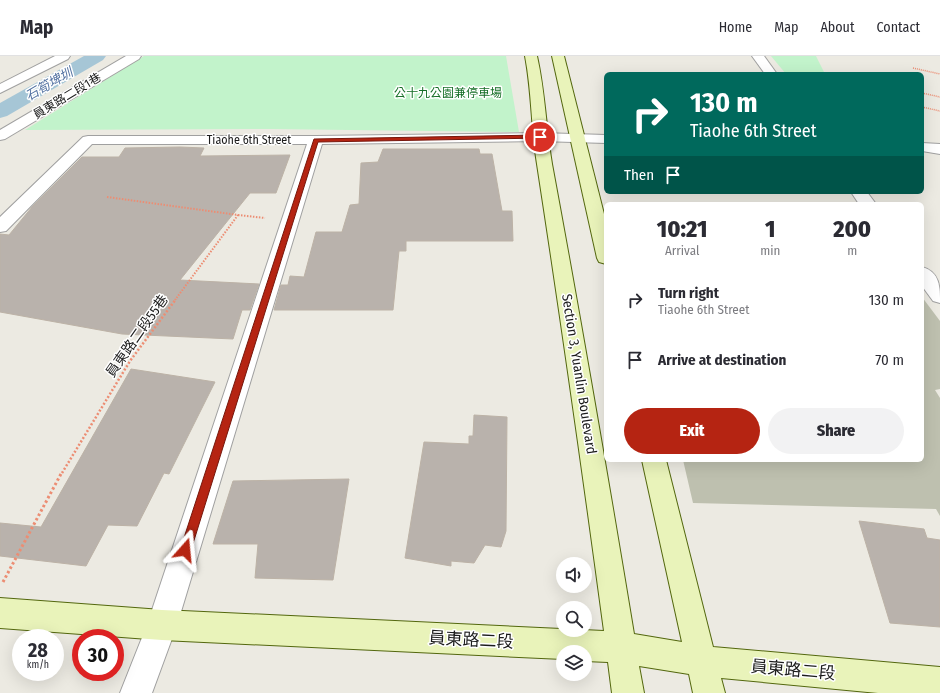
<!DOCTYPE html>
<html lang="en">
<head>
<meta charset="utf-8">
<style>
	:root { --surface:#fff; --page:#f2f2f3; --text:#2b2b33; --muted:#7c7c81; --line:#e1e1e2; --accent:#b52412 }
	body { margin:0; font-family:"Fira Sans Condensed","Noto Sans TC",sans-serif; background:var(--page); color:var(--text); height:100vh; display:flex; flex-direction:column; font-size:15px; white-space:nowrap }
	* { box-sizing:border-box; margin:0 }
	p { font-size:13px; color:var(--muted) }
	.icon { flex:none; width:22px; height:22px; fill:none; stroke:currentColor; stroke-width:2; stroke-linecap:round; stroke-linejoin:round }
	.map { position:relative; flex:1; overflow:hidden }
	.details { position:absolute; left:604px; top:146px; width:320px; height:260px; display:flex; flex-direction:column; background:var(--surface); border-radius:6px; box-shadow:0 4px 16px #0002 }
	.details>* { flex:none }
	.hud { position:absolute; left:604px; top:16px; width:320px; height:122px; border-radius:6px; box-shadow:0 4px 16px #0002; background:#00695c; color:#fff; overflow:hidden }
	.tools { position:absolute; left:556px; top:501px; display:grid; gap:8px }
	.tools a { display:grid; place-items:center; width:36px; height:36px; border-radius:50%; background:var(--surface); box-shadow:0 4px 16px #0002; font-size:20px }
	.speed { position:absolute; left:12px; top:573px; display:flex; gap:8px; font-size:20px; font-weight:700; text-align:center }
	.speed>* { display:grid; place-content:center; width:52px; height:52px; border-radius:50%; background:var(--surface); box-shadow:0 4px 16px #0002; line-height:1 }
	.speed small { font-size:10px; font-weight:400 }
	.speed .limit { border:6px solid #d22; background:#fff; color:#111 }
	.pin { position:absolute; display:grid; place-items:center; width:34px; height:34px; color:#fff; margin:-17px; border:2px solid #fff; border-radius:50%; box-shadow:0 1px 4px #0007 }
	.me { position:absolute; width:44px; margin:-22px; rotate:18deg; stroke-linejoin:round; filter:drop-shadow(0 0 3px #0008) }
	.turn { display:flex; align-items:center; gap:14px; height:84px; padding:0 20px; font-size:18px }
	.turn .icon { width:52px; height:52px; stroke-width:2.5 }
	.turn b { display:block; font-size:28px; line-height:34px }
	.then { display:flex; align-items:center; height:38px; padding:0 20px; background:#0003; gap:8px; font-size:15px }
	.eta { display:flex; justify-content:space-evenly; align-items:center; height:68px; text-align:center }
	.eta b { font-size:24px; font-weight:800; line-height:28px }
	.cta { display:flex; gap:8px; margin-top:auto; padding:8px 20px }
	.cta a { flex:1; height:46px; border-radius:24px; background:var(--accent); color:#fff; font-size:16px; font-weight:800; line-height:46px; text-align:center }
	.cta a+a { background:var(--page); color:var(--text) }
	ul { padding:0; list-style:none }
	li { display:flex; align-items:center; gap:12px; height:60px; padding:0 20px }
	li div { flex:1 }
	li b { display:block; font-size:15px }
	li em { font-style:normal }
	header { display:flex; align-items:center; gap:24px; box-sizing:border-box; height:56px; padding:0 20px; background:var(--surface); border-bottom:1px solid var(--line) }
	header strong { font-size:19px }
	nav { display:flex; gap:22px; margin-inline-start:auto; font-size:14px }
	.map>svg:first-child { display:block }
	.construction { fill:#bec0af }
	.park { fill:#c2f3cb }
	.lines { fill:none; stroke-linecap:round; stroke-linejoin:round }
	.canal { fill:#a6c6d6; fill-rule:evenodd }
	.building { fill:#b9b2ac; stroke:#bcb2a6 }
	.street-casing { stroke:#a0a0a0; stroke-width:2 }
	.secondary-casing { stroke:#53670e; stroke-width:2 }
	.path-far3 { stroke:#ec8d73; stroke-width:1.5; stroke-dasharray:1 1; stroke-linecap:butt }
	.path-far2 { stroke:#ec8d73; stroke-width:2; stroke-dasharray:1.5 1.5; stroke-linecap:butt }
	.path-far1 { stroke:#ec8d73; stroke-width:2.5; stroke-dasharray:2 2; stroke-linecap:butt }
	.path { stroke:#ec8d73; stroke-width:3; stroke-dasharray:2.5 2.5; stroke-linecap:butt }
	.street { fill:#fff; fill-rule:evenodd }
	.secondary { fill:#e9f3ba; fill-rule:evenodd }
	.route { fill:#b52412; stroke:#76170c }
	.labels { text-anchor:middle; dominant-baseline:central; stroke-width:3; stroke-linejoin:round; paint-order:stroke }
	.far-park-label { font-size:12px; fill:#156e26; stroke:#fff }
	.far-street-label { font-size:12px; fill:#1c1c1c; stroke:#fff }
	.far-water-label { font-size:13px; font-style:italic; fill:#5271a1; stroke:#fff }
	.street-label { font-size:14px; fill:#1c1c1c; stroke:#fff }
	.near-street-label { font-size:17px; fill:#1c1c1c; stroke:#fff }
</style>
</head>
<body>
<header>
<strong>Map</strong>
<nav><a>Home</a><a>Map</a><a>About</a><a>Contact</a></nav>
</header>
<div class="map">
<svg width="940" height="637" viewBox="0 0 940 637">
	<rect width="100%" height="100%" fill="#eceae2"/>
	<polygon class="construction" points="922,241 940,265 940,333 935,334 940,342 940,460 936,453 693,447 683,404 922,404"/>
	<g class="park">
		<polygon points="144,0 506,0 519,76 269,73 25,74"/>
		<polygon points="771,0 816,0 825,18 786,18"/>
	</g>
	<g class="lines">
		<polygon class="canal" points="84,0 106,0 103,4 7,60 0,62 0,47"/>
	</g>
	<g class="building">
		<polygon points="180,91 204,92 200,100 290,99 276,137 250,137 180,224 259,228 250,254 242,254 233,283 122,278 0,256 0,178 9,179 32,151 82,101 119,101 125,92"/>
		<polygon points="383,93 479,93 480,98 492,98 502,155 512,155 513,185 406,185 406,195 399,195 393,254 274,254 281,229 288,229 290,220 304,221 316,176 342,176 350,149 359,148 361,107 378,106"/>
		<polygon points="131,313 215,326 169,418 164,417 137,470 108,469 86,510 0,500 0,467 41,471"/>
		<polygon points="474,359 507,361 506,475 501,491 485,489 474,507 451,505 451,510 405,502 424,386 469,388 469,380 473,380"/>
		<polygon points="349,423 333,524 255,522 258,488 213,488 233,425"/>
		<polygon points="859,465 924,473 927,482 940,484 940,571 890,567"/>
	</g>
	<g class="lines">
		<g class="street-casing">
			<g id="street">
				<polygon points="55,0 70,0 68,3 0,37 0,28"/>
				<polygon points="126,0 141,0 139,3 5,83 0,84 0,74"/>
				<polygon points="752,0 764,0 777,18 765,18"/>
				<polygon points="540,77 606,79 606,87 540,85 322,88 177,569 152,637 120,637 147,569 307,88 92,88 6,175 0,176 0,161 83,81 88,80 316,80"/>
				<polygon points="922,87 940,88 940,98 922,95"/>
				<polygon points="851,136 867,136 876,148 859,148"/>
				<path d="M922,211C940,216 940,231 940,247L933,245L922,230Z"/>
			</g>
		</g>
		<g class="secondary-casing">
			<g id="secondary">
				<path d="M525,0H537C545,35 546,72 552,108C581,264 608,421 634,578L682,586L642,404H666L713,591L940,611V637H878L721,622L725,637H693L689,618L639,610L644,637H612L608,606L585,605V596H563V603L162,584L0,572V542L162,554L604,575C583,419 561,264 537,108C531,72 532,36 525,0Z"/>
				<polygon points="552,0 564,0 606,166 606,208 599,206 597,202"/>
			</g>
		</g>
		<g class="path-far3">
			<polyline points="913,12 940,18"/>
			<polyline points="922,37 940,41"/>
			<polyline points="922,51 940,55"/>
		</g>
		<g class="path-far2">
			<polyline points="107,141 238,159 175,244"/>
			<polyline points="238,159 265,162"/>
		</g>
		<polyline class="path-far1" points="62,417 130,305 176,243"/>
		<polyline class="path" points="3,526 62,416"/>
		<use href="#street" class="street"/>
		<use href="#secondary" class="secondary"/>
	</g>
	<polygon class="route" points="540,79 543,80 543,82 318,86 191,494 189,498 185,500 181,498 180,494 314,83"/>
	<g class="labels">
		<g class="far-park-label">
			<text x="448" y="37">公十九公園兼停車場</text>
		</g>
		<g class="far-street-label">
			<text transform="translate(67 40) rotate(-31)">員東路二段1巷</text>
			<text x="249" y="84">Tiaohe 6th Street</text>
		</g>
		<g class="far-water-label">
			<text transform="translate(49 28) rotate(-30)">石筍埤圳</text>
		</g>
		<g class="street-label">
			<text transform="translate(137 280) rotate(-55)">員東路二段55巷</text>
			<text transform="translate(579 318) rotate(81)">Section 3, Yuanlin Boulevard</text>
		</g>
		<g class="near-street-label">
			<text transform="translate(471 584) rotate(3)">員東路二段</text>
			<text transform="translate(793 614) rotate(5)">員東路二段</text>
		</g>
	</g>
</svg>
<div class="tools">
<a><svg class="icon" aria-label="sound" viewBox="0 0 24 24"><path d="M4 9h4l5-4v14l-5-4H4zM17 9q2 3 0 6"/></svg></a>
<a><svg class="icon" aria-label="search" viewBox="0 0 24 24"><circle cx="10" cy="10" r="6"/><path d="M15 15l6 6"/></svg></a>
<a><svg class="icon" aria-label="layers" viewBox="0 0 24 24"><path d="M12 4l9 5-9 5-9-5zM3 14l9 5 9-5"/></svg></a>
</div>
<div class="speed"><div>28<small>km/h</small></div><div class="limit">30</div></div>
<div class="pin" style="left:540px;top:81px;background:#d93025"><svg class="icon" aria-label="arrive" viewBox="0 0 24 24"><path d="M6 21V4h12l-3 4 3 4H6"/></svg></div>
<svg class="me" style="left:185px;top:494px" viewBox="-20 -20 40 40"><path d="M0-17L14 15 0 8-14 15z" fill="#b52412" stroke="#fff" stroke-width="4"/></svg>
<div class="hud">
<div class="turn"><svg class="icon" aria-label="right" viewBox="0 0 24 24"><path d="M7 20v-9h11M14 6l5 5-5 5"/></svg><div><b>130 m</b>Tiaohe 6th Street</div></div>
<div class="then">Then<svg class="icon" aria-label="arrive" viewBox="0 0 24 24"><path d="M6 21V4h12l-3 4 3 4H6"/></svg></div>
</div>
<section class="details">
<div class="eta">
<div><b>10:21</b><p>Arrival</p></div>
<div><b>1</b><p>min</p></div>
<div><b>200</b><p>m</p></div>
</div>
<ul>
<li><svg class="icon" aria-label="right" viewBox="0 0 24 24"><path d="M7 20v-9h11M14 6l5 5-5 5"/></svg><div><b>Turn right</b><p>Tiaohe 6th Street</p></div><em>130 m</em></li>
<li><svg class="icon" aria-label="arrive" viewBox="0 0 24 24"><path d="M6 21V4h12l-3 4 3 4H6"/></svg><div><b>Arrive at destination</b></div><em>70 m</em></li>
</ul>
<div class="cta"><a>Exit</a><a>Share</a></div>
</section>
</div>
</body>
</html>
